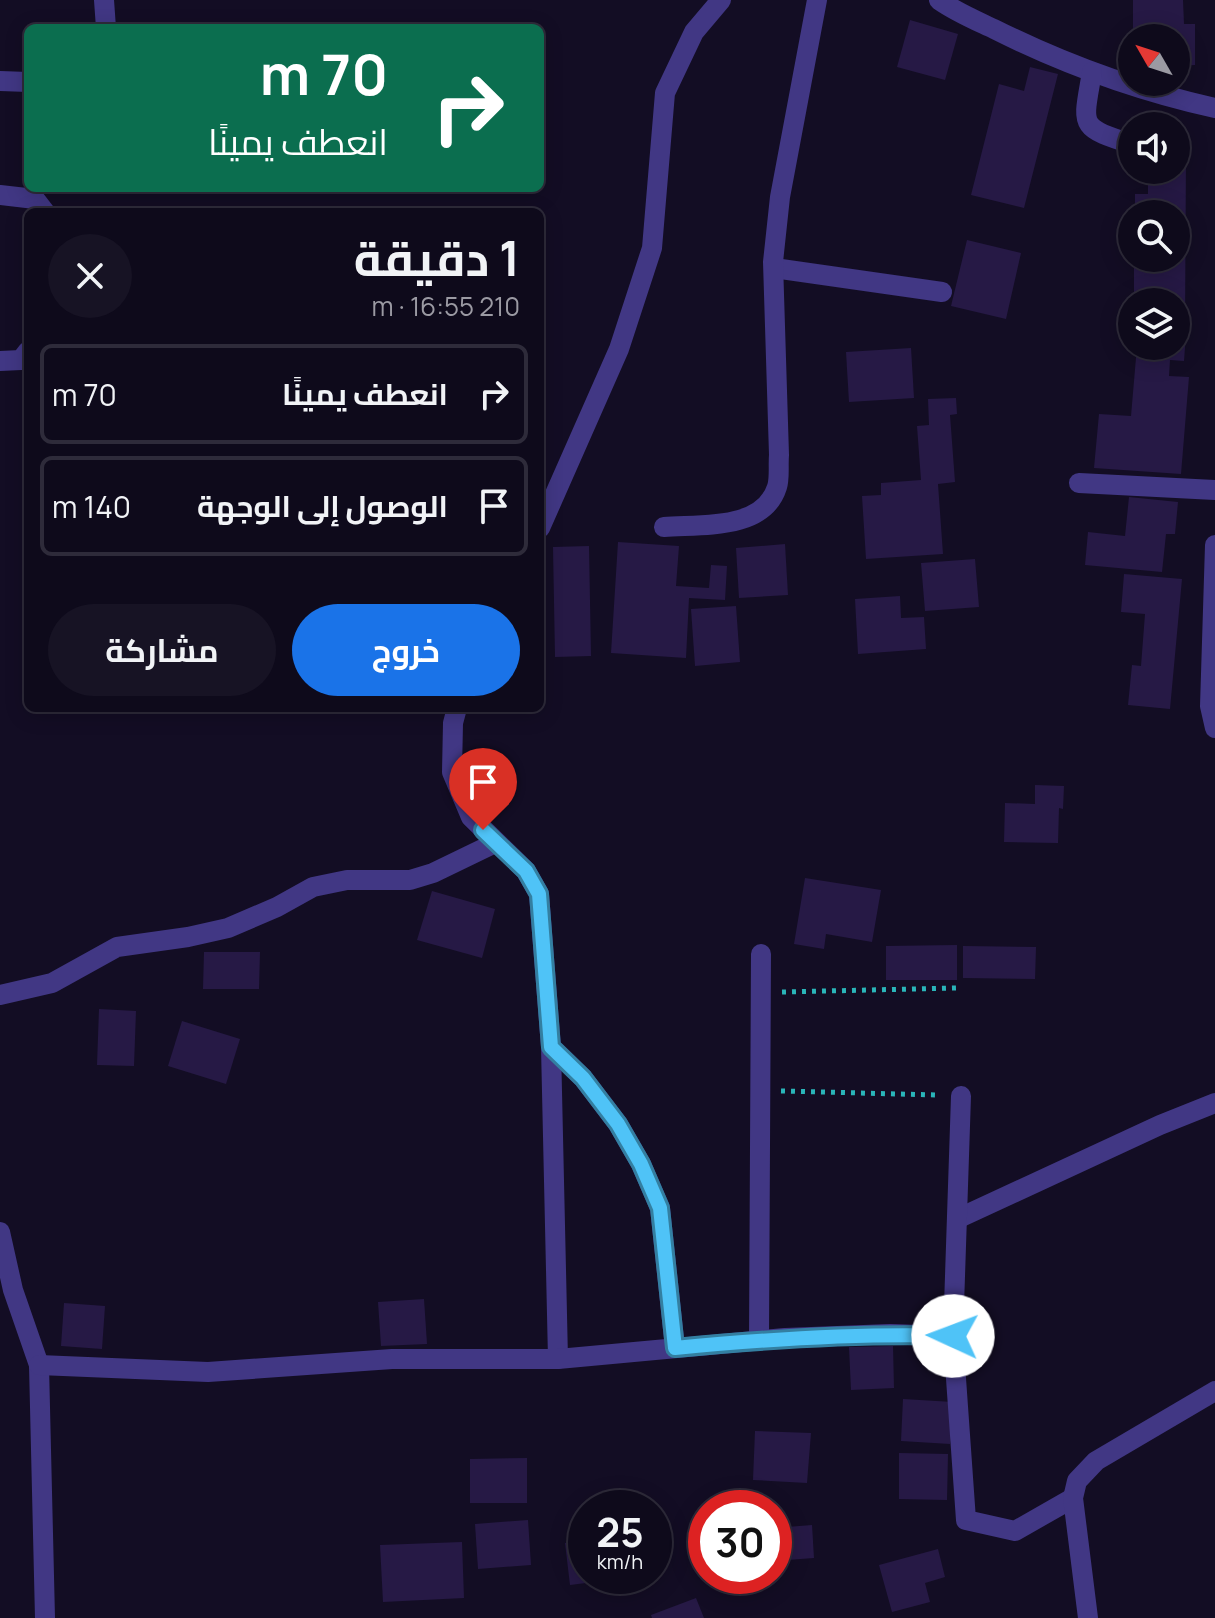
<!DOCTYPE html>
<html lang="ar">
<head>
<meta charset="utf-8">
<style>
	:root { --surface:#0e0a1b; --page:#171324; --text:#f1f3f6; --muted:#9b9aa3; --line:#2e2b3a; --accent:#1a73e8 }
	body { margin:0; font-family:Manrope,Cairo,sans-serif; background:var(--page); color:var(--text); direction:rtl; height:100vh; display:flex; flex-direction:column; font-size:30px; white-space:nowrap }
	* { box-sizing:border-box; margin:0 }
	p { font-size:26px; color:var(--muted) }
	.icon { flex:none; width:44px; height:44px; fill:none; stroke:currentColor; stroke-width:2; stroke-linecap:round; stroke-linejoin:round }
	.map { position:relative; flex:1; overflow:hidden; direction:ltr }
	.drawer { position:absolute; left:24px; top:208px; width:520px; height:504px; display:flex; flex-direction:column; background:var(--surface); border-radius:12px; box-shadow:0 4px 20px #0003,0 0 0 2px var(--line); direction:rtl }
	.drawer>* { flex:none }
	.hud { position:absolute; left:24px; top:24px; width:520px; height:168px; border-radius:12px; box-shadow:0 4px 20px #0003,0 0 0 2px var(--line); direction:rtl; background:#0b6e4f; color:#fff; overflow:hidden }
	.needle { width:52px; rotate:309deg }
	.buttons { position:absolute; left:1118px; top:24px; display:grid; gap:16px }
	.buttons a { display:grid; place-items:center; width:72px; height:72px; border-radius:50%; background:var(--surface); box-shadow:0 4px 20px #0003,0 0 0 2px var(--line); font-size:40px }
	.speed { position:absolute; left:568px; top:1490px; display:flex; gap:16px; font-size:40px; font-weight:700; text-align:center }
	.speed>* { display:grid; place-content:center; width:104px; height:104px; border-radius:50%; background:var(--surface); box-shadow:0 4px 20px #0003,0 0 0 2px var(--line); line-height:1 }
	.speed small { font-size:20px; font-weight:400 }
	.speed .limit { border:12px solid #d22; background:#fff; color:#111 }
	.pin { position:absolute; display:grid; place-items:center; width:68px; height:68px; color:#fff; margin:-82px -34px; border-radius:50% 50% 50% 0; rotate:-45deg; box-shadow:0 0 8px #0007 }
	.pin .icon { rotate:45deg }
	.me { position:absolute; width:88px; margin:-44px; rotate:272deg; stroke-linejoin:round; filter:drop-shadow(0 0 6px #0008) }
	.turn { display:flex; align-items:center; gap:28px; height:168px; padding:0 24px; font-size:36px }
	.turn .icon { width:104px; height:104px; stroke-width:2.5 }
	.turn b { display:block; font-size:56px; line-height:68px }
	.round { display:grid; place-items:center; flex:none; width:84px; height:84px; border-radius:42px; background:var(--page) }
	.headline { display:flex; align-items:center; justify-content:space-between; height:136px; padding:0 24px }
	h1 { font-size:48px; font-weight:700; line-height:60px }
	.button { display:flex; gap:16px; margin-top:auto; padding:16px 24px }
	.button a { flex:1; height:92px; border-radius:48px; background:var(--accent); color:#fff; font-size:32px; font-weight:700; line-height:92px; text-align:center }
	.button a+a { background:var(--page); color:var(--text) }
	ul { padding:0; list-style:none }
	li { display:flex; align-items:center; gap:24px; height:100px; margin:0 16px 12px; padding:0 8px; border:4px solid var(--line); border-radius:12px }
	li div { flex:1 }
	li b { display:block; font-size:30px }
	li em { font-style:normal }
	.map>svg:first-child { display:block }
	.building { fill:#261945 }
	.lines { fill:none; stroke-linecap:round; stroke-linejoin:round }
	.path { stroke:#2ab5b9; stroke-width:5; stroke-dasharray:4 6; stroke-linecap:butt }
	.minor { stroke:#413784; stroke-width:20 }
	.route-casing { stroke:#337fa1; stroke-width:20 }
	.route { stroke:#4fc3f7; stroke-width:14 }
</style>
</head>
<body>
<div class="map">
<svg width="1215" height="1618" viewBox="0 0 1215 1618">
	<rect width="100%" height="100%" fill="#130d24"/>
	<g class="building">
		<polygon points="1133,0 1183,0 1184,24 1195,24 1195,65 1176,66 1176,38 1133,38"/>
		<polygon points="910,20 958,34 945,80 897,67"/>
		<polygon points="1030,67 1058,74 1024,208 971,195 999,84 1024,91"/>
		<polygon points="1176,155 1186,155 1185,327 1176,326 1176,302 1134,302 1134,258 1176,258 1176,214 1135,214 1135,194 1148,194 1148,170 1176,170"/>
		<polygon points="967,240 1021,253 1006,319 951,306"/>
		<polygon points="1176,334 1186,334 1184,361 1170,360 1169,376 1189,377 1181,474 1094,468 1099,414 1131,416 1137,346 1176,346"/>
		<polygon points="911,348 914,398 849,402 846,352"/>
		<polygon points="956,398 957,414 950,415 955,482 938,484 943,554 866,559 862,496 881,495 881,483 921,480 917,426 929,425 928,399"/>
		<polygon points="1129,497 1178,502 1175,534 1166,534 1162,572 1085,565 1088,532 1125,536"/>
		<polygon points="618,542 679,546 676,586 709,588 711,565 727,566 725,600 689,598 686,658 611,653"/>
		<polygon points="785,544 788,595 739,598 736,548"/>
		<polygon points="589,546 591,656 555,657 553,547"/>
		<polygon points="975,559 979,607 925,611 921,563"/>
		<polygon points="1124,574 1182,579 1170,709 1128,705 1132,665 1141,666 1145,614 1121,612"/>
		<polygon points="900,596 901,618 924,617 926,649 858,654 855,599"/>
		<polygon points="736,606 740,662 695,666 691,609"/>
		<polygon points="1035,785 1064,786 1063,809 1059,808 1058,843 1004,842 1005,803 1035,804"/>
		<polygon points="805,878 881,890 872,942 826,934 824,949 794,944"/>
		<polygon points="432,891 495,909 482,958 417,940"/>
		<polygon points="957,945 957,980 886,980 886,946"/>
		<polygon points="963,946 1036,947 1035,979 963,978"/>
		<polygon points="204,952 260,952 259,989 203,989"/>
		<polygon points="99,1009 136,1011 134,1066 97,1065"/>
		<polygon points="182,1021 240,1039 226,1084 168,1066"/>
		<polygon points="424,1299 427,1344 381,1346 378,1302"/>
		<polygon points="64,1303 105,1306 102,1349 61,1346"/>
		<polygon points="893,1346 894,1388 851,1390 849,1347"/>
		<polygon points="903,1399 953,1402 950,1444 901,1441"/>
		<polygon points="755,1431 811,1433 807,1483 753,1480"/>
		<polygon points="899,1453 948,1454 947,1500 899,1499"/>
		<polygon points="527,1458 527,1503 470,1503 470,1459"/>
		<polygon points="528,1520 531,1565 478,1569 475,1524"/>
		<polygon points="812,1525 814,1558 774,1561 774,1528"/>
		<polygon points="586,1541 586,1576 626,1578 570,1585 565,1543"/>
		<polygon points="462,1542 464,1598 383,1602 380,1545"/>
		<polygon points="938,1549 945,1577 925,1583 930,1602 892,1612 879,1565"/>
		<polygon points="696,1598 704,1618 652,1618 651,1615"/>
	</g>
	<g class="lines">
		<g class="path">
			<polyline points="782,992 957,988"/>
			<polyline points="781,1091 939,1095"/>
		</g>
		<g class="minor">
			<polyline points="104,0 106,28"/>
			<path d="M939,0C956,12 975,20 994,29C1064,64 1138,91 1215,108"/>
			<path d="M1092,72C1083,126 1077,127 1132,144"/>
			<polyline points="0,81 28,82"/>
			<polyline points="0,195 35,199 45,212"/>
			<polyline points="774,268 942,292"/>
			<polyline points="0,361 21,360 28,351"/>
			<polyline points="1079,483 1215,490"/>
			<path d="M664,527C700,524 763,531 777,487C780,478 778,465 779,455L773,262L780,197L817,0"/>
			<polyline points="540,528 619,349 652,248 665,93 694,32 721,0"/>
			<polyline points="1215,545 1210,706 1215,728"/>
			<polyline points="457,708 453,723 452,772 471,817 526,871 539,894 551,1047 558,1359"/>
			<polyline points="0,995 52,983 117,947 188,937 228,928 277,907 313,887 347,880 410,880 433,873 495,843"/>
			<polyline points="551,1047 583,1078 618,1124 641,1164 660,1208 675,1348"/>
			<polyline points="957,1219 1160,1125 1215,1103"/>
			<polyline points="0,1232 13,1290 39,1365 45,1618"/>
			<polyline points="953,1336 961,1096"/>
			<polyline points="759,1340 761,954"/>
			<polyline points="39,1365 208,1372 392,1359 558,1359 785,1338 890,1334 953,1336 966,1520 1015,1531 1073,1498"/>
			<polyline points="1088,1618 1073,1498 1077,1481 1096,1461 1215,1391"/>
		</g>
	</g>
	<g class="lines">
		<g class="route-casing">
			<path id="route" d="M483,830L526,871L539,894L551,1047L583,1078L618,1124L641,1164L660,1208L675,1348C768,1339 860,1333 953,1336"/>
		</g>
		<use href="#route" class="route"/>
	</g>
</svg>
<div class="buttons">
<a><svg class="needle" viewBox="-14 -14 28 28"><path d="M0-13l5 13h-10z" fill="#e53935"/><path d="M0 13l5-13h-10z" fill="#9b9aa3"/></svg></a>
<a><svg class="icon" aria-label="sound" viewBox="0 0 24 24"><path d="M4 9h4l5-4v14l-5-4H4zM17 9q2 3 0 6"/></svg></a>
<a><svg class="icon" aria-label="search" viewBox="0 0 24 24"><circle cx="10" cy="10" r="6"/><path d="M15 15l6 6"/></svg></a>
<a><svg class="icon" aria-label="layers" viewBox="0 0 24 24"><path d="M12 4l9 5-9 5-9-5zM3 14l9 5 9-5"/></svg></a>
</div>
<div class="speed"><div>25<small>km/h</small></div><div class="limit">30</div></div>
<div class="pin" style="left:483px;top:830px;background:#d93025"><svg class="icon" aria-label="arrive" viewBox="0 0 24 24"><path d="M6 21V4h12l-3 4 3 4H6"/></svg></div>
<svg class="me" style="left:953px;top:1336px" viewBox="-20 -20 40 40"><circle r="19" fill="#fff"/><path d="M0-13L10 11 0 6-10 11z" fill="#4fc3f7"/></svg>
<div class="hud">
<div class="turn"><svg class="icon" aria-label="right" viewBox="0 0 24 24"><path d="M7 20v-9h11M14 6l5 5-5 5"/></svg><div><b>70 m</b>انعطف يمينًا</div></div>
</div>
<section class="drawer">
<div class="headline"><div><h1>1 دقيقة</h1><p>210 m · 16:55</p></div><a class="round"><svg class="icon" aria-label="close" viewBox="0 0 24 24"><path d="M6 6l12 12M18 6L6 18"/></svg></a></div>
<ul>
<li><svg class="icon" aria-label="right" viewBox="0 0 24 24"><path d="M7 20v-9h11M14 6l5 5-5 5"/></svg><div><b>انعطف يمينًا</b></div><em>70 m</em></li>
<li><svg class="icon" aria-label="arrive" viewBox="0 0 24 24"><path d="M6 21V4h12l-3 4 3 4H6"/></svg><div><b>الوصول إلى الوجهة</b></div><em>140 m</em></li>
</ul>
<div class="button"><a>خروج</a><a>مشاركة</a></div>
</section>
</div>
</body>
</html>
